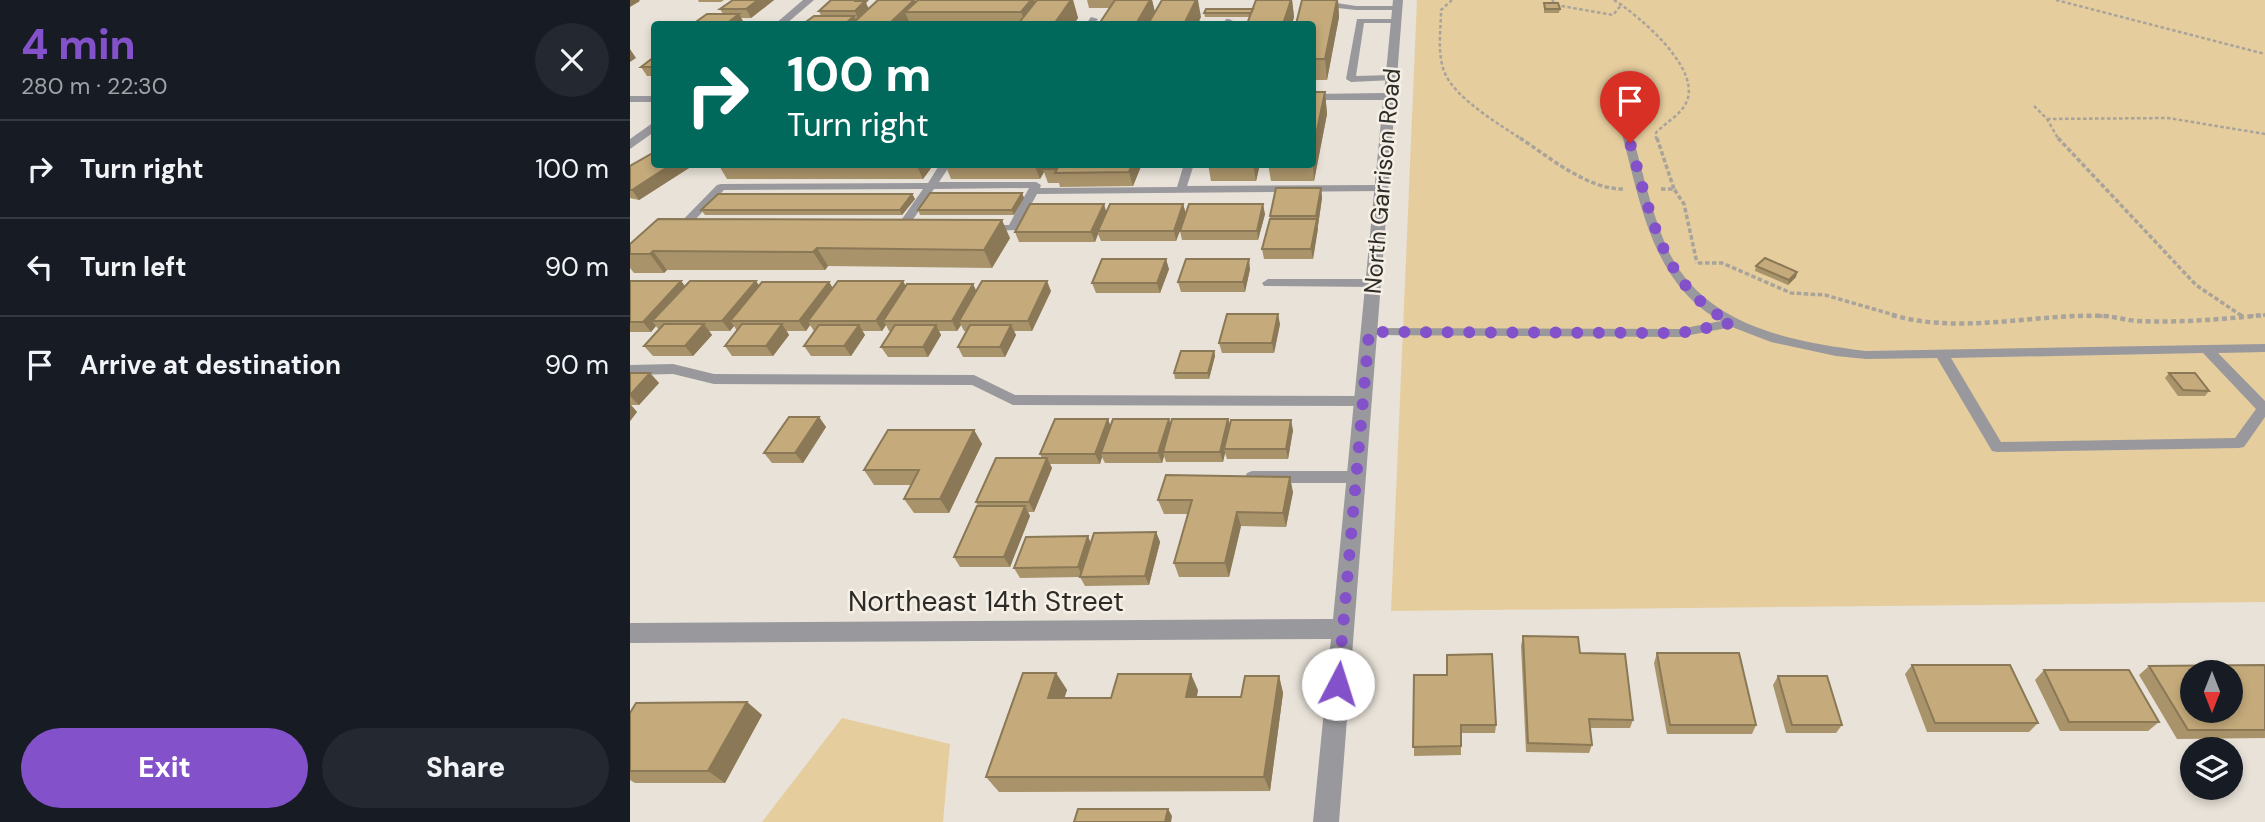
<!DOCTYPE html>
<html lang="en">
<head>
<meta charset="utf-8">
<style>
	:root { --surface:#171b24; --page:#242831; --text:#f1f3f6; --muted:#9ea1a6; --line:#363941; --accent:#8351c9 }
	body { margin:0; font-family:"DM Sans",sans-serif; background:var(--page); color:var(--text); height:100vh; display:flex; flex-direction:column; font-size:26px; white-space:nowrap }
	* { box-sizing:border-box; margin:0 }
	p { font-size:23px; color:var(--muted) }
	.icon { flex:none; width:38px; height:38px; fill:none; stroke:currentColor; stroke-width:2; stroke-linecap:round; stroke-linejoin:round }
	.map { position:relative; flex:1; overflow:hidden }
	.drawer { display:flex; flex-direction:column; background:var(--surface); width:630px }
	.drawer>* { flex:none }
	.banner { position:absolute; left:21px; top:21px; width:665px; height:147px; border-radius:7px; box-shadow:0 4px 10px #0003; background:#00695c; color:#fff; overflow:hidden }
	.needle { width:46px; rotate:180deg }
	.buttons { position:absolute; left:1550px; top:660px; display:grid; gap:14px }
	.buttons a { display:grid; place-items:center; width:63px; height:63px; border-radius:50%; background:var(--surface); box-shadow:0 4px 10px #0003; font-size:35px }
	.pin { position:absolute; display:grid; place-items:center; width:60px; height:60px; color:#fff; margin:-72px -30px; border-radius:50% 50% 50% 0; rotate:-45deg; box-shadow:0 0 7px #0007 }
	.pin .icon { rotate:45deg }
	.me { position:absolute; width:77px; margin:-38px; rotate:5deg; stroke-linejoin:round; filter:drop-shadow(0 0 5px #0008) }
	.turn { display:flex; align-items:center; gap:24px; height:147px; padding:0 21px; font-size:32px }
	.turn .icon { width:91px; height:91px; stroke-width:2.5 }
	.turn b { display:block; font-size:49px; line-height:60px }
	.round { display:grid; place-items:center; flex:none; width:74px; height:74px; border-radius:37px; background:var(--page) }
	.summary { display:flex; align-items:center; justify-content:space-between; height:119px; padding:0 21px }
	h1 { font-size:42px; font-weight:800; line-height:52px; color:var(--accent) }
	.action { display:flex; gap:14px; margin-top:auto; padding:14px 21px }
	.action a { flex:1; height:80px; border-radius:42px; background:var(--accent); color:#fff; font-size:28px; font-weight:800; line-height:80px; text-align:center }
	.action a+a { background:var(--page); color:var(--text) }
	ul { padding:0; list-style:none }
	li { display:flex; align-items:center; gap:21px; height:98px; padding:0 21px; border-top:2px solid var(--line) }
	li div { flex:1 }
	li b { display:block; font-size:26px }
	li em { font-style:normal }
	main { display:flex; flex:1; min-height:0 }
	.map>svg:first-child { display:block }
	.green { fill:#e6cd9e }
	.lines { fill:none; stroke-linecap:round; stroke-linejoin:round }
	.path-far2 { stroke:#a8a39b; stroke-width:2.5; stroke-dasharray:3.5 2.5; stroke-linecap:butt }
	.path-far1 { stroke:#a8a39b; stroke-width:3.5; stroke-dasharray:4.5 2.5; stroke-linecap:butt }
	.path { stroke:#a8a39b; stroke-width:4.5; stroke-dasharray:5 3.5; stroke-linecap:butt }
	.service { fill:#99989c; fill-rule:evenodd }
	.minor { fill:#99989c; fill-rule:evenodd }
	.wall { fill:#a9936a }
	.shaded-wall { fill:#8a7856 }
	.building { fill:#c5ab7b; stroke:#8a7856; stroke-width:2; fill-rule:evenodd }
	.route { stroke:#8351c9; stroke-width:12; stroke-dasharray:0 21.6 }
	.labels { text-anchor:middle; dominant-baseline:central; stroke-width:5; stroke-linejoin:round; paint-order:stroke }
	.street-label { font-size:24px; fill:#2d2b27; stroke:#f5efe5 }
	.near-street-label { font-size:28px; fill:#2d2b27; stroke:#f5efe5 }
</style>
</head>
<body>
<main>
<section class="drawer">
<div class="summary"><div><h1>4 min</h1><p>280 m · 22:30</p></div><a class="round"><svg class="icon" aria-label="close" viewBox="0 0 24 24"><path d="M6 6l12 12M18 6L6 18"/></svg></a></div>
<ul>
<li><svg class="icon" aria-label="right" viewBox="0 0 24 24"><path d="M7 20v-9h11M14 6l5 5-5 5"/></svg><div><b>Turn right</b></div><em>100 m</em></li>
<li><svg class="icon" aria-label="left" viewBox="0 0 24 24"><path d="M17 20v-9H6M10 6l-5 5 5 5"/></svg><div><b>Turn left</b></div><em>90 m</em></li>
<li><svg class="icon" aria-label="arrive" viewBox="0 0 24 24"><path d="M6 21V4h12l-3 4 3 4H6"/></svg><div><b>Arrive at destination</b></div><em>90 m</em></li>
</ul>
<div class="action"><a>Exit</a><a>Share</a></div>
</section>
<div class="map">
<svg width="1635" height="822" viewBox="0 0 1635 822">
	<rect width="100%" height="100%" fill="#e8e2d8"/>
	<g class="green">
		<polygon points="787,0 1635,0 1635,602 761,611"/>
		<polygon points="212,718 320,744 313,822 132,822"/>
	</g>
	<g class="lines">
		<g class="path-far2">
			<path d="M822,0L811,10C811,30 807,52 814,71C823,97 870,125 893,140"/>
			<polyline points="922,0 926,5 983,15 992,4"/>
			<path d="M984,0C1009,16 1073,69 1056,103C1050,116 1034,123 1025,134L1027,140"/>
			<polyline points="1426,0 1635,54"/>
			<polyline points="1404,106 1417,119 1429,140"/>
			<polyline points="1417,119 1538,118 1635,134"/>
		</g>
		<g class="path-far1">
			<path d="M890,138C919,157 958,190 994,189"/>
			<polyline points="1027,138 1044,189"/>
			<polyline points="1428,138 1566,285 1612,316"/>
			<polyline points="1031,189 1044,189 1054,204 1067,263"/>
			<polyline points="1068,263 1092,263 1161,293 1195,295 1268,316"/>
			<polyline points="1468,316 1479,316"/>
			<polyline points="1619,316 1635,315"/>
		</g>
		<g class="path">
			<path d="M1262,315C1331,335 1406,313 1475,316C1486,317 1496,320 1507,321C1550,323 1592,319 1635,315"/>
			<polyline points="1610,315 1613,317"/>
		</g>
		<g class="service">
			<polygon points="687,0 726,6 767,6 771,8 767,10 726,10 690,6"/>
			<polygon points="461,17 468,19 464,24 456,24"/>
			<polygon points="596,19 599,19 603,21 601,24 593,24"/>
			<polygon points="727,19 766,19 770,21 766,23 734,23 726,76 761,75 764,76 764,80 721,82 716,79"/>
			<path d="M993,117L998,120C1011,162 1019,207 1037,248C1073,326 1159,341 1236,351L1635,344V352L1588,353L1635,401V417L1614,447L1609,448L1367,452L1362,451L1307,358L1236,359L1206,356L1141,342L1102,327L1050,337L734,335L733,332L734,329L739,328L1050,329L1091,321C1018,282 1009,191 988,120ZM1573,353L1626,409L1605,438L1371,442L1321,358Z"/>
			<polygon points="310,164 321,164 309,182 406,182 411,185 410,188 547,187 554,164 564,164 557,186 751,185 756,188 751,191 407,194 387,230 356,231 350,228 356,225 379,225 399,188 304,189 275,231 271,232 265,229 293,189 94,190 53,232 45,232 43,230 87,185 91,184 298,183"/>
			<polygon points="638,279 743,279 749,283 743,287 634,286 632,283"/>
			<polygon points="43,364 84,374 344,375 385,395 733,396 740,401 733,406 383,405 342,385 84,384 43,374 0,375 0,365"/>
			<polygon points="622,471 726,471 731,473 733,477 731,481 726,483 622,483 617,481 615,477 617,473"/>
		</g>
		<g class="minor">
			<polygon points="173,0 184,0 156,24 145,24"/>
			<polygon points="763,0 773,0 709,822 683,822 701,639 0,643 0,623 703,619 753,100 682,100 682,94 754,93"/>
			<rect x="0" y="96" width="24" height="6"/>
			<polygon points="24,122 24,132 0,149 0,139"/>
		</g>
	</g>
	<g class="wall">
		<polygon points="68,0 94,0 91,2 69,2"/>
		<polygon points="103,0 144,0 121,18 111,18 114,23 112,24 63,24 93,14 90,9"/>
		<polygon points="201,0 238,0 236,3 239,9 285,0 286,2 288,0 443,0 448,18 444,24 173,24 191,16 189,11"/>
		<polygon points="457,0 522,0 525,12 571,17 480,8 459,8"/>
		<polygon points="626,0 662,0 664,17 662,24 617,24 619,17 575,17 574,13 623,9"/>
		<polygon points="672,0 708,0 709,17 697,80 682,80 682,24"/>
		<polygon points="914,3 930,9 929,13 914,13"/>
		<polygon points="24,57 24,76 17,76 11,67"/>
		<polygon points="695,92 697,114 684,181 641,181 638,164 682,164"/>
		<polygon points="24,164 56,164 59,168 9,200 0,198 0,166"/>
		<polygon points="88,164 304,164 293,179 97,179"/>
		<polygon points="315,164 512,164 503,186 430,187 429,183 418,183 414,172 410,179 321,179"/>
		<polygon points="578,164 630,164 626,181 581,181"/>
		<polygon points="691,188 692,198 683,259 634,259 632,249 640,219 640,216"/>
		<polygon points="392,193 394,198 384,215 290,215 288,210"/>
		<polygon points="282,194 285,199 272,215 75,215 71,210"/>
		<polygon points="553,204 556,214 635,214 628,240 552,240 550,231 546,241 471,241 468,234 465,242 389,242 385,232 477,212"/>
		<polygon points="380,238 362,268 198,266 195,270 37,270 34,273 4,273 0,268 0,244"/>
		<polygon points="1126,266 1167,272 1166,277 1158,285 1125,271"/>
		<polygon points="539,269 530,293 466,293 462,283"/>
		<polygon points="620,269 615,292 551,292 548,282"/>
		<polygon points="0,281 51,281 55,286 129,286 199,282 203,288 273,281 276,286 346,291 421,291 402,331 384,331 386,335 375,357 333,357 328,347 337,331 334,331 331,325 327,331 309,331 311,335 298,357 258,357 251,347 262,331 259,331 256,325 252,331 232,331 235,335 221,356 181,356 174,346 184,331 180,325 176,331 157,331 159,335 143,356 102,356 95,346 107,331 104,326 100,331 79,331 82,335 63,356 23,356 14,346 29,330 26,326 21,332 0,332"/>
		<polygon points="650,324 644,353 592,353 589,343"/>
		<polygon points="584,351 585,356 579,379 545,379 544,373"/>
		<polygon points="0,373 20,373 29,383 9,405 1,405 7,412 0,421"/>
		<polygon points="1539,373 1579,391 1575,396 1548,396 1535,378"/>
		<polygon points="189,417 196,427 173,463 142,463 134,453"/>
		<polygon points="598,419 600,425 663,430 658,459 597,459 595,453 593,462 536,462 534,456 532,463 475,463 472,457 470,464 420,464 422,468 404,512 398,512 400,516 380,567 330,567 324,557 348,506 346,502 412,458 410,454 480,425 541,425"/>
		<polygon points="344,430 352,444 319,513 284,513 274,499 282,485 244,485 234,470"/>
		<polygon points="663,492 656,527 611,526 599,577 549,577 544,563 558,514 534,514 528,500"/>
		<polygon points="526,532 530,542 519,585 455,586 450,577 390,578 384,568 461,543"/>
		<polygon points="893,636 950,653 1003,720 1000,728 960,728 962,745 959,753 896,752 891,646"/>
		<polygon points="1027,653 1126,725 1122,734 1037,734 1024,663"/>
		<polygon points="1282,665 1408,723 1399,732 1297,732 1275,674"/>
		<polygon points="1519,666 1635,666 1635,738 1547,739 1509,675"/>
		<polygon points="1414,670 1529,722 1518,731 1430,731 1405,680"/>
		<polygon points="426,673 437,690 434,698 481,698 568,690 567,697 611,697 649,676 653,693 640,791 369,792 356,777"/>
		<polygon points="784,675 866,725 865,733 831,733 831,755 784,756"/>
		<polygon points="1148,676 1212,725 1206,733 1156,733 1143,685"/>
		<polygon points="117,702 132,715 95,783 5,783 0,780 0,713"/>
	</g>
	<g class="shaded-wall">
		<polygon points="0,0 9,0 10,1 0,7"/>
		<polygon points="128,0 144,0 121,18 116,9"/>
		<polygon points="226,0 239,0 236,3 239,10 228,19 225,11 224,1"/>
		<polygon points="284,0 285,0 290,12 275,12 280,24 259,24"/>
		<polygon points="401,0 404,0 409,18 396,24 391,12"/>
		<polygon points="441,0 443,0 448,18 444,24 424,24"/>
		<polygon points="520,0 522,0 526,17 522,24 506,24"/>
		<polygon points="566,0 568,0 571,17 568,24 554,24"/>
		<polygon points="661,0 662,0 664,17 662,24 653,24"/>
		<polygon points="707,0 708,0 709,17 697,80 695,59"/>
		<polygon points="109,14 114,23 112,24 96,24"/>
		<polygon points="224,16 228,24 215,24"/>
		<polygon points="0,49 6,58 0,62"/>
		<polygon points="695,92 697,114 684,181 682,154"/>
		<polygon points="42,164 56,164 59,168 9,200 2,190"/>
		<polygon points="286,164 304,164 293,179"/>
		<polygon points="404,164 418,164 412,169 414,172 410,179"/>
		<polygon points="502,164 512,164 503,186 499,172"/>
		<polygon points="623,164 630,164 626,181"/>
		<polygon points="691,188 692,198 688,226 686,216"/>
		<polygon points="392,193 394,198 384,215 382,210"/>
		<polygon points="282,194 285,199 272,215 270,210"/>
		<polygon points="474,204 477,214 468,231 468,234 465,242 461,232"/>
		<polygon points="553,204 556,214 546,241 544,231"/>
		<polygon points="633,204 635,214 628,240 627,231"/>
		<polygon points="687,219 688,229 683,259 681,249"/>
		<polygon points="372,220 380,238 362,268 354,250"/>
		<polygon points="187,248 198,266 195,270 183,252"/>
		<polygon points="23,251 37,270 34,273 20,254"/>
		<polygon points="536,259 539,269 530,293 527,283"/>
		<polygon points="619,259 620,269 615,292 613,282"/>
		<polygon points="1167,272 1166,277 1158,285 1159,280"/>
		<polygon points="51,281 59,292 22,321 26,326 21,332 13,322"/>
		<polygon points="126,281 133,291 100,321 104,326 100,331 92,321"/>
		<polygon points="273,281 278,291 253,321 256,325 252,331 246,321"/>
		<polygon points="417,281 421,291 402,331 398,321"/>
		<polygon points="199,282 205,292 178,321 180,325 176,331 169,321"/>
		<polygon points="343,284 348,294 329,321 331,325 327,331 322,321"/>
		<polygon points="648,314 650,324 644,353 642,343"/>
		<polygon points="74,324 82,335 63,356 55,346"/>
		<polygon points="152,324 159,335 143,356 136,346"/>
		<polygon points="229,325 235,335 221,356 214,346"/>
		<polygon points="306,325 311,335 298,357 293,347"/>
		<polygon points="381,325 386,335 375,357 370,347"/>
		<polygon points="584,351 585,356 579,379 578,373"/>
		<polygon points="20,373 29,383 9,405 0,396"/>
		<polygon points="0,404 7,412 0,421"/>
		<polygon points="189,417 196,427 173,463 165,453"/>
		<polygon points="478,419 482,430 471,453 472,457 470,464 465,454"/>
		<polygon points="539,419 542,429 533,452 534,456 532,463 528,453"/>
		<polygon points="598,419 601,430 594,449 595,453 593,462 590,452"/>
		<polygon points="661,420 663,430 658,459 656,449"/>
		<polygon points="344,430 352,444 319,513 310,499"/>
		<polygon points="417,458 422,468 404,512 399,502"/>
		<polygon points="660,477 663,492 656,527 653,513"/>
		<polygon points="395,506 400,516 380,567 374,557"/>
		<polygon points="607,512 611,526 599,577 595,563"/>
		<polygon points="526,532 530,542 519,585 515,576"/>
		<polygon points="458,536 462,546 453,577 448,567"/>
		<polygon points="426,673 437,690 429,714 418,698"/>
		<polygon points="561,674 568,690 563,713 556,697"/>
		<polygon points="649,676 653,693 640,791 634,777"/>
		<polygon points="117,702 132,715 95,783 78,771"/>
		<polygon points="538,809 542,816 541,822 535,822"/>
	</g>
	<g class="building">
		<polygon points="103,0 128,0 116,9 90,9"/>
		<polygon points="201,0 226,0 224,1 235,1 225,11 189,11"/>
		<polygon points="248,0 284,0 259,24 222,24"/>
		<polygon points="288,0 401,0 391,12 275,12"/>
		<polygon points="407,0 441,0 424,24 388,24"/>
		<polygon points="485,0 520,0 506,24 469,24"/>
		<polygon points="532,0 566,0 554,24 518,24"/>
		<polygon points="626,0 661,0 653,24 617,24"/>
		<polygon points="672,0 707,0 695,59 682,59 682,24 666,24"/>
		<polygon points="914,3 928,3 930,9 915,9"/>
		<polygon points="576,9 623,9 621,13 574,13"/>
		<polygon points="77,14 109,14 96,24 63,24"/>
		<polygon points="184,16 224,16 215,24 173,24"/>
		<polygon points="24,57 24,67 11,67"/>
		<polygon points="682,92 695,92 682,154"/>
		<polygon points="21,154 24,154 24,164 42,164 2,190 0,190 0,166"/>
		<polygon points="415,164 502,164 499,172 425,173 427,169 412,169"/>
		<polygon points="646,188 691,188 686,216 640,216"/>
		<polygon points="300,193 392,193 382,210 288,210"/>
		<polygon points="88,194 282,194 270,210 71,210"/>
		<polygon points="400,204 474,204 461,232 385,232"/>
		<polygon points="480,204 553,204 544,231 468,231"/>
		<polygon points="559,204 633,204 627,231 550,231"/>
		<polygon points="28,219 372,220 354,250 187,248 183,252 23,251 20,254 0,254 0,244"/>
		<polygon points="640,219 687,219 681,249 632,249"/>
		<polygon points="1135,258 1167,272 1159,280 1126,266"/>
		<polygon points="472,259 536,259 527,283 462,283"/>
		<polygon points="556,259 619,259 613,282 548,282"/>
		<polygon points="0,281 51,281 13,322 0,322"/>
		<polygon points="60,281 126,281 92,321 22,321"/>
		<polygon points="208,281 273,281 246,321 178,321"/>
		<polygon points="352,281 417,281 398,321 329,321"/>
		<polygon points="132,282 199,282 169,321 100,321"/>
		<polygon points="277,284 343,284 322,321 253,321"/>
		<polygon points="597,314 648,314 642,343 589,343"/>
		<polygon points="34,324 74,324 55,346 14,346"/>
		<polygon points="112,324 152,324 136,346 95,346"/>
		<polygon points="189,325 229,325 214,346 174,346"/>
		<polygon points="265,325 306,325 293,347 251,347"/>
		<polygon points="340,325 381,325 370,347 328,347"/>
		<polygon points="551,351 584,351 578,373 544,373"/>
		<polygon points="0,373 20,373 0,395"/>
		<polygon points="1539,373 1565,373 1579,391 1553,390"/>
		<polygon points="159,417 189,417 165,453 134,453"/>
		<polygon points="425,419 478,419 465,454 410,454"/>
		<polygon points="483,419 539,419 528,453 471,453"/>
		<polygon points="542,419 598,419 590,452 533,452"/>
		<polygon points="601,420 661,420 656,449 594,449"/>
		<polygon points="258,430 344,430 310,499 274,499 289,470 234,470"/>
		<polygon points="366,458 417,458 399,502 346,502"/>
		<polygon points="536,475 660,477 653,513 607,512 595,563 544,563 562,500 528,500"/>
		<polygon points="347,506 395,506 374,557 324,557"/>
		<polygon points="526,532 515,576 450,577 464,533"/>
		<polygon points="458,536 448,567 384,568 396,537"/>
		<polygon points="893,636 948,637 950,653 995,654 1003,720 959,719 962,745 898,743"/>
		<polygon points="1027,653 1109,653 1126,725 1040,725"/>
		<polygon points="862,654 866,725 831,725 831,746 783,747 784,675 817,675 817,655"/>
		<polygon points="1282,665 1380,665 1408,723 1305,723"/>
		<path d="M1634,665L1635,666V730H1558L1519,666ZM1563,672H1601V710H1563Z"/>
		<polygon points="1414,670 1499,670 1529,722 1439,722"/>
		<polygon points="393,673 426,673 418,698 481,698 488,674 561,674 556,697 611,697 615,676 649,676 634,777 356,777"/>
		<polygon points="1148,676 1197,676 1212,725 1162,725"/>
		<polygon points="117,702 78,771 0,771 0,713 6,703"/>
		<polygon points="448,809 538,809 535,822 444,822"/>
	</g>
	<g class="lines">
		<path class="route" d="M708,684L739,332L1050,333L1102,323C1031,287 1021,213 1000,143"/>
	</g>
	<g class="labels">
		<g class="street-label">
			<text transform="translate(752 181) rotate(-85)">North Garrison Road</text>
		</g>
		<g class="near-street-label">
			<text x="356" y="601">Northeast 14th Street</text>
		</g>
	</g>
</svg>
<div class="buttons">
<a><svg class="needle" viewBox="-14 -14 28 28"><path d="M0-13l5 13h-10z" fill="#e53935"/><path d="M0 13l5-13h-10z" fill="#9ea1a6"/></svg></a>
<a><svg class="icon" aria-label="layers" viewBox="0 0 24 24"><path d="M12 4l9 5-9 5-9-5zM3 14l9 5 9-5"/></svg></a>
</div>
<div class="pin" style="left:1000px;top:143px;background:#d93025"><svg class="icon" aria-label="arrive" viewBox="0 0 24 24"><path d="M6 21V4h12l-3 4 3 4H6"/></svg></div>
<svg class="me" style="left:708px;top:684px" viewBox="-20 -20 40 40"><circle r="19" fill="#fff"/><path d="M0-13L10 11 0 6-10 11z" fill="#8351c9"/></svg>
<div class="banner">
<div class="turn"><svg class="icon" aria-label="right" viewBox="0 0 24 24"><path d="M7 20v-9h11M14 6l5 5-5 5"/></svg><div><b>100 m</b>Turn right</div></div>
</div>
</div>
</main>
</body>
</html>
